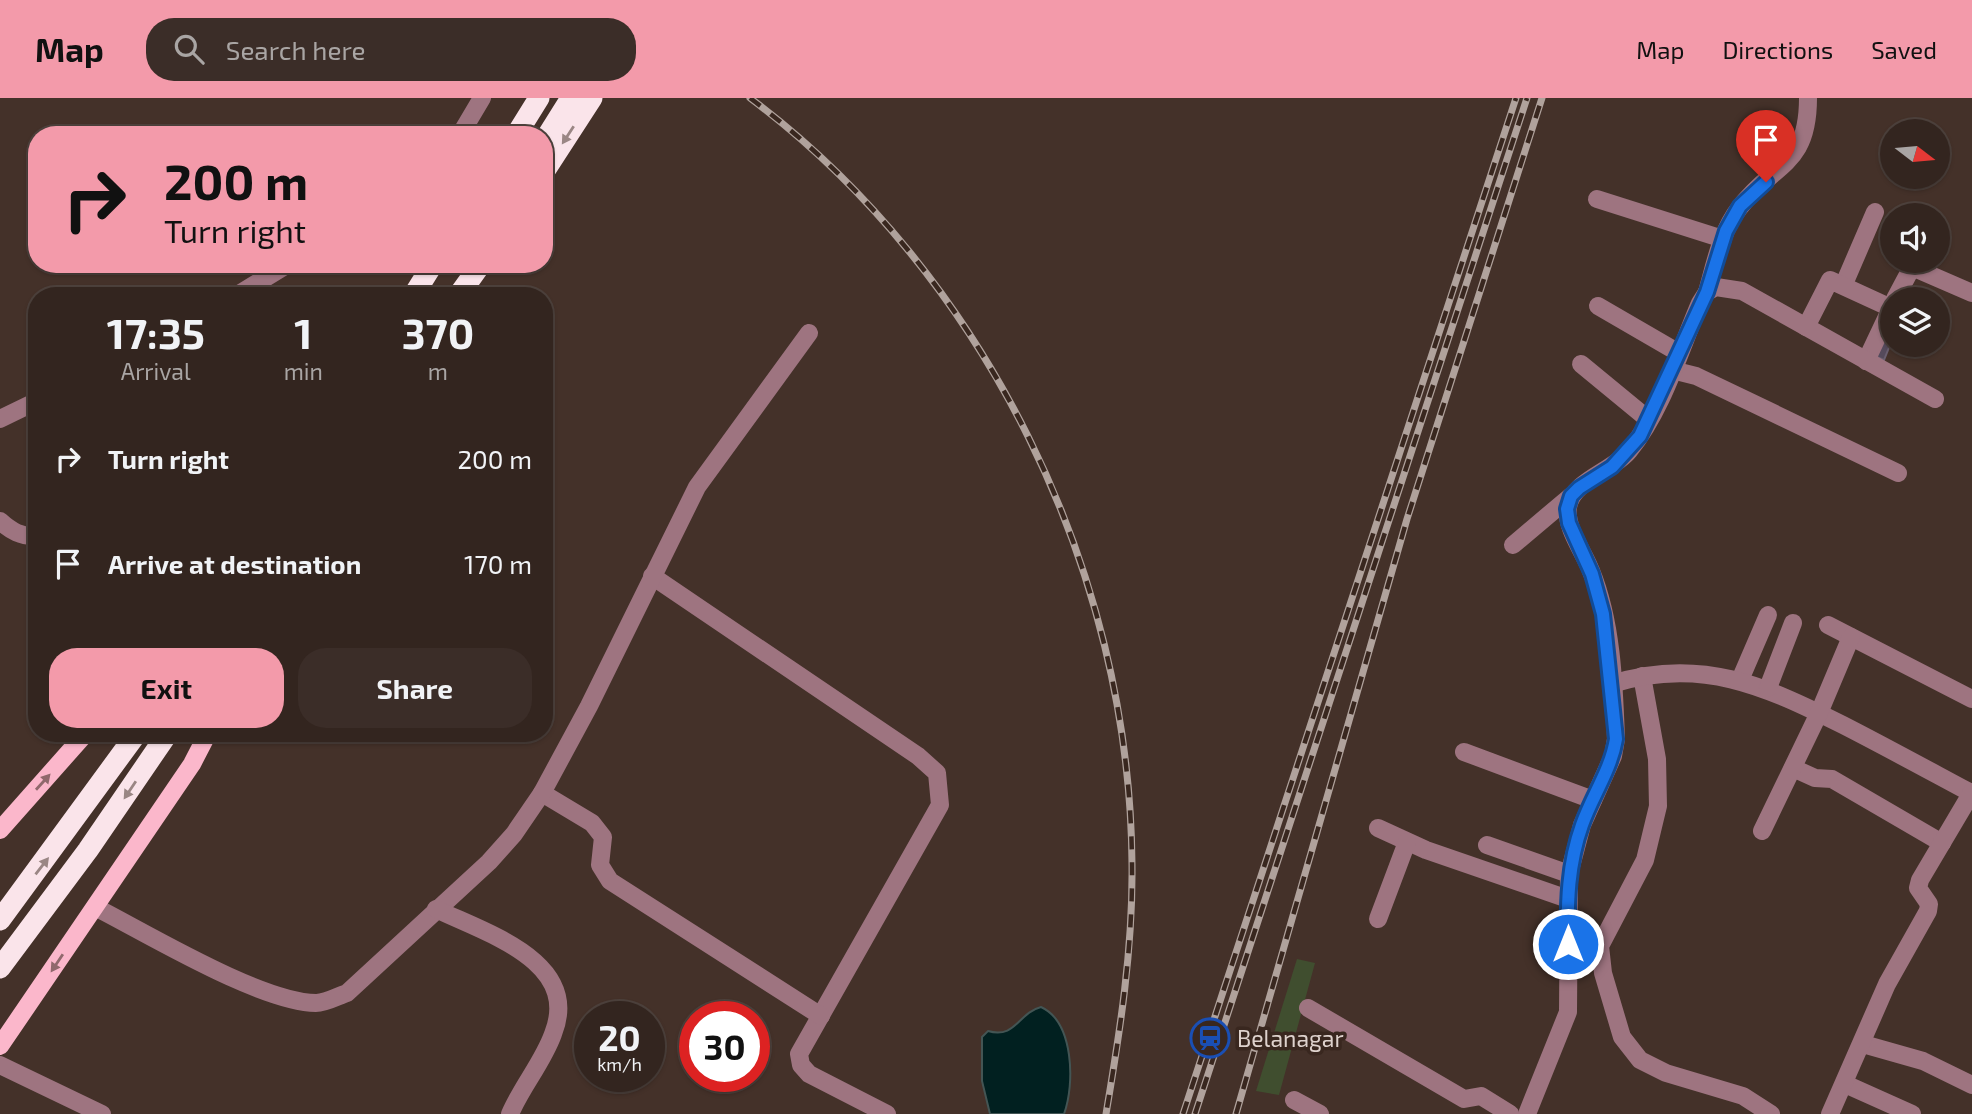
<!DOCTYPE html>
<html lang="en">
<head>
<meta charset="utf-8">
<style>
	:root { --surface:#33251f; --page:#3b2d28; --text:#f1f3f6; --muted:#a9a5a4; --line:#4e423d; --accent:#f39aaa }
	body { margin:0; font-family:"Exo 2",sans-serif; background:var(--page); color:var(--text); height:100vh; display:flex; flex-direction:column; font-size:26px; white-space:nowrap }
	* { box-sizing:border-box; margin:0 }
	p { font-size:23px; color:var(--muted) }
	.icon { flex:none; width:38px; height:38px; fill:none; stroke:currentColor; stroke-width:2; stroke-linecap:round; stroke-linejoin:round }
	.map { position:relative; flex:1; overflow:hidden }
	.side { position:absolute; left:28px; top:189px; width:525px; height:455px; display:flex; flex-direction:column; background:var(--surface); border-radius:28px; box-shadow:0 2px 5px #0004,0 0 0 2px var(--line) }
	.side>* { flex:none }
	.hud { position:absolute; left:28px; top:28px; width:525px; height:147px; border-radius:28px; box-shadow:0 2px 5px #0004,0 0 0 2px var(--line); background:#f39aaa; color:#111; overflow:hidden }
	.needle { width:46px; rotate:106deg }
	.fabs { position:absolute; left:1880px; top:21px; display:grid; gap:14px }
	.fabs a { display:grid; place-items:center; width:70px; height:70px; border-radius:50%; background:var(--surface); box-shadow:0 2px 5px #0004,0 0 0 2px var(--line); font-size:35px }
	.speed { position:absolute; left:574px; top:903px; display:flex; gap:14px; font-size:35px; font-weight:700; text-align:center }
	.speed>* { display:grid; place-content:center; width:91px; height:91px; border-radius:50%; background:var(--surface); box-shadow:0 2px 5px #0004,0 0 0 2px var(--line); line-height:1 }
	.speed small { font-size:18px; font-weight:400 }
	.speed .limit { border:10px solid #d22; background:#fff; color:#111 }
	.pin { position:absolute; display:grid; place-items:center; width:60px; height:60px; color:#fff; margin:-72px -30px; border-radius:50% 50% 50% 0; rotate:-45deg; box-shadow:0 0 7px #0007 }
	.pin .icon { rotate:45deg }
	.me { position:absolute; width:77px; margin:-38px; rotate:0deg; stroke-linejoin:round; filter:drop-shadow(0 0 5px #0008) }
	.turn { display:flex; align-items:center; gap:24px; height:147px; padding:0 21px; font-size:32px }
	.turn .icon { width:91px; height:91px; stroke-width:2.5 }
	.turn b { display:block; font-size:49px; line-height:60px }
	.eta { display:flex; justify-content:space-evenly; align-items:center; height:119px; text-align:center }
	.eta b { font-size:42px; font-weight:700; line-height:49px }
	.cta { display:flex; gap:14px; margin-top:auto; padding:14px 21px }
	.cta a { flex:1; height:80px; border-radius:28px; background:var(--accent); color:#111; font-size:28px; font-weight:700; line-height:80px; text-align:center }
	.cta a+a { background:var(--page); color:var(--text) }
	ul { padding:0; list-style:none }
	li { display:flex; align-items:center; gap:21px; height:105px; padding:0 21px }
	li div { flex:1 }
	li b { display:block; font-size:26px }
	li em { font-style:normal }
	header { display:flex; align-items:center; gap:42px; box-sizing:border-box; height:98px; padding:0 35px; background:var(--accent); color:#111 }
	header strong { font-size:33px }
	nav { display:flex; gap:38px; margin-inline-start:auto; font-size:24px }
	.search { width:490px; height:63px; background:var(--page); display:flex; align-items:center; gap:18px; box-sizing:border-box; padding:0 24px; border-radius:28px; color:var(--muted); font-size:26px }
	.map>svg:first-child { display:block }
	.green { fill:#404e2f }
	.water { fill:#012020; stroke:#435554; stroke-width:2 }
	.building { fill:#554a5b; stroke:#6a5f70; stroke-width:2 }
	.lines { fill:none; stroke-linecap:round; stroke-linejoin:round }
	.minor { stroke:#9e7480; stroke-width:18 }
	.major { stroke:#fbb7cb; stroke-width:18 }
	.highway { stroke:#fae4ea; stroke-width:21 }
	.rail-casing { stroke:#b0a29c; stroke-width:7 }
	.rail { stroke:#39271f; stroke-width:4.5; stroke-dasharray:13; stroke-linecap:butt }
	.oneway { fill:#9a8684 }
	.oneway2 { fill:#90686c }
	.route-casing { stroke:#114b97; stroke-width:18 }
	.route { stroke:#1a73e8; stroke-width:12 }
	.labels { text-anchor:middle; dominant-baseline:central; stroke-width:7; stroke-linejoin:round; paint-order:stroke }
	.poi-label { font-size:23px; fill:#ded2cd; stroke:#39271f; text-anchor:start }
</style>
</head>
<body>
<header>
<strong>Map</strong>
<div class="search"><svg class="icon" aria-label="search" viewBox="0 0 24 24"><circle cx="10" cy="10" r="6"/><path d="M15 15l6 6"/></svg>Search here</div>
<nav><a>Map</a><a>Directions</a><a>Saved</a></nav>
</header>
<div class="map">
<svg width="1972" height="1016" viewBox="0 0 1972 1016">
	<rect width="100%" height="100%" fill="#443129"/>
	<polygon class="green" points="1297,861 1315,865 1279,997 1256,993"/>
	<path class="water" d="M1041,909C1074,924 1075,986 1064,1016H990L982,983V939L988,933C1016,941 1018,915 1041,909Z"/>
	<polygon class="building" points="1881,237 1892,242 1884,262 1872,257"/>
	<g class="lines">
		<g class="minor">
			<polyline points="460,37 482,0"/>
			<polyline points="1597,101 1723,141"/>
			<polyline points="1844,186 1875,114"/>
			<path d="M1707,194C1715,166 1721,133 1740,109C1774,64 1808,69 1808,0"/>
			<polyline points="236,198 288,166"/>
			<polyline points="1895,201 1912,169 1972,195"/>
			<polyline points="1598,208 1679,255"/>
			<polyline points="1806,229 1830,182 1891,210"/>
			<polyline points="1866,263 1892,208"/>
			<polyline points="1581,266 1649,322"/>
			<polyline points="1672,272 1696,278 1898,375"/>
			<polyline points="0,321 37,303"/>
			<path d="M0,423C11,433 21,439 37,438"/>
			<polyline points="1513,447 1571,398"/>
			<polyline points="652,478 918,658 937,675 940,707 799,956 801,967 809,976 887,1016"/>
			<polyline points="1828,527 1972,601"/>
			<polyline points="1642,578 1657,661 1658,708 1645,762 1600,848 1603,875 1622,939 1640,962 1666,975 1743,998 1771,1016"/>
			<polyline points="1740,582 1768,517"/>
			<path d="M1612,586C1700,558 1765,588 1843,627C1886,649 1928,672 1971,695"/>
			<polyline points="1768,590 1793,525"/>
			<polyline points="1464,654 1593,702"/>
			<polyline points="1793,670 1815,680 1832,681 1942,745"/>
			<polyline points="542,695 592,725 603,739 600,767 610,783 821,918"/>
			<polyline points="1378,730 1426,752 1568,801"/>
			<polyline points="1762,733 1819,615 1851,539"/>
			<polyline points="1487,747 1569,776"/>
			<path d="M95,809C148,836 260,904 316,905C326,905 338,898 347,895L489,764L514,736L542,695L589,608L697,389L809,235"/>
			<path d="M436,811C485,835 582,863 553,936C543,964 522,988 510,1016"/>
			<polyline points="1378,821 1407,744"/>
			<polyline points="1308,910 1464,1001 1481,998 1510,1016"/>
			<polyline points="1863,946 1923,963 1972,987"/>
			<polyline points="0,967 102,1016"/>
			<polyline points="1845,986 1912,1016"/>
			<polyline points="1294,1002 1320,1016"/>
			<path d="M1527,1016L1568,914L1569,776L1582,727L1613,658L1616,641C1614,587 1612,524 1591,473C1584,454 1565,430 1568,409C1573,382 1613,373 1629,353C1663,311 1679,254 1700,205L1707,194L1716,189L1742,193L1935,301"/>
			<polyline points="1830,1016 1887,886 1928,813 1929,806 1918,790 1920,782 1972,694"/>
		</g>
		<g class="major">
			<polyline points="0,732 86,635"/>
			<polyline points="0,948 192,666 208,635"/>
		</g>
		<g class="highway">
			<polyline points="516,37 539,0"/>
			<polyline points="544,43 571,0"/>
			<polyline points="544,74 592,0"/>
			<polyline points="413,198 433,166"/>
			<polyline points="458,198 481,166"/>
			<polyline points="0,822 137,635"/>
			<polyline points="0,870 88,752 168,635"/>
		</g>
		<g class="rail-casing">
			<g id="rail">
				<path d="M750,0C985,176 1130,473 1132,766C1133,851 1120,933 1106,1016"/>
				<polyline points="1183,1016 1516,0"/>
				<polyline points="1195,1016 1527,0"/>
				<polyline points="1236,1016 1407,421 1542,0"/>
			</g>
		</g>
		<use href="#rail" class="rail"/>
	</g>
	<defs><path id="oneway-solid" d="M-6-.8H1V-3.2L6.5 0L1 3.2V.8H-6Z" transform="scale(1.75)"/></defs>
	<g class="oneway">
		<use href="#oneway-solid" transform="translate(568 37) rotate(123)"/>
		<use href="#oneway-solid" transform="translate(130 692) rotate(124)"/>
		<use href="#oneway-solid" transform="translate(42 768) rotate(-52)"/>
	</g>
	<g class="oneway2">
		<use href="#oneway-solid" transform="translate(43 684) rotate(-48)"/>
		<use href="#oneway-solid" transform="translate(57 865) rotate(124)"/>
	</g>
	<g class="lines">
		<g class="route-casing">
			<path id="route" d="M1568,846C1567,805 1568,766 1582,727C1592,698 1611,672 1616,641L1603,516L1592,476L1569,425L1567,411L1571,398L1579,390L1612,369L1640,338L1707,194L1726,133L1740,108L1766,84"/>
		</g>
		<use href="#route" class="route"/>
	</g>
	<defs>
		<g id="station-ring" transform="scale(2.0125)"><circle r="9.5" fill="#39271f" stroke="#1a4fb4" stroke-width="1.5"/><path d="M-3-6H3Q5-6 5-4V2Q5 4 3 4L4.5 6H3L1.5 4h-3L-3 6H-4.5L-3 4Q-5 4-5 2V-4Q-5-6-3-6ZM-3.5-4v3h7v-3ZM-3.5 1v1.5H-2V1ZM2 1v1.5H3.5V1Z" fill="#1a4fb4"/></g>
	</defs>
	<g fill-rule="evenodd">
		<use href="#station-ring" x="1210" y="940"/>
	</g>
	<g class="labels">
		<g class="poi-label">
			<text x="1237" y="940">Belanagar</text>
		</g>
	</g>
</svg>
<div class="fabs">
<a><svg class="needle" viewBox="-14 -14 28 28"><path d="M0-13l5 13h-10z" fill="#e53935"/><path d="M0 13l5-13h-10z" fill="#a9a5a4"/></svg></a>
<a><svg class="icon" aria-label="sound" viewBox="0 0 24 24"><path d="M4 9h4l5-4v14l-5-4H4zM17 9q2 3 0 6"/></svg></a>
<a><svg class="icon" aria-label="layers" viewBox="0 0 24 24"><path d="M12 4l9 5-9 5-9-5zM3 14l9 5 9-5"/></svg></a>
</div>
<div class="speed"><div>20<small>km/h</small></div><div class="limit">30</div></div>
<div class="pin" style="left:1766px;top:84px;background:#d93025"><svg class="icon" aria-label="arrive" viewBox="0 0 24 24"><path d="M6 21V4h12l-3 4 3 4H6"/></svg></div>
<svg class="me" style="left:1568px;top:846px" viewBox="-20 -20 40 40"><circle r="17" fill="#1a73e8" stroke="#fff" stroke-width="3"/><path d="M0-11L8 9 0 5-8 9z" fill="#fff"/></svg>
<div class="hud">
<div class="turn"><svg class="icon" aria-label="right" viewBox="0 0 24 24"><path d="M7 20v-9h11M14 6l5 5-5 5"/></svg><div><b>200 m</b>Turn right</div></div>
</div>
<section class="side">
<div class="eta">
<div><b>17:35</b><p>Arrival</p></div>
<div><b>1</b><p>min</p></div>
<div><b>370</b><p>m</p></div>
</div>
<ul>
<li><svg class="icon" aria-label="right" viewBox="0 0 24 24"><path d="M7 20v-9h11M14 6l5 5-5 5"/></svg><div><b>Turn right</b></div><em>200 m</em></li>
<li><svg class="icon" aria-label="arrive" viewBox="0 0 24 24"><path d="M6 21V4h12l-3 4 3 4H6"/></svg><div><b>Arrive at destination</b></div><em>170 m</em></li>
</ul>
<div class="cta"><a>Exit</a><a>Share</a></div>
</section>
</div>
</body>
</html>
